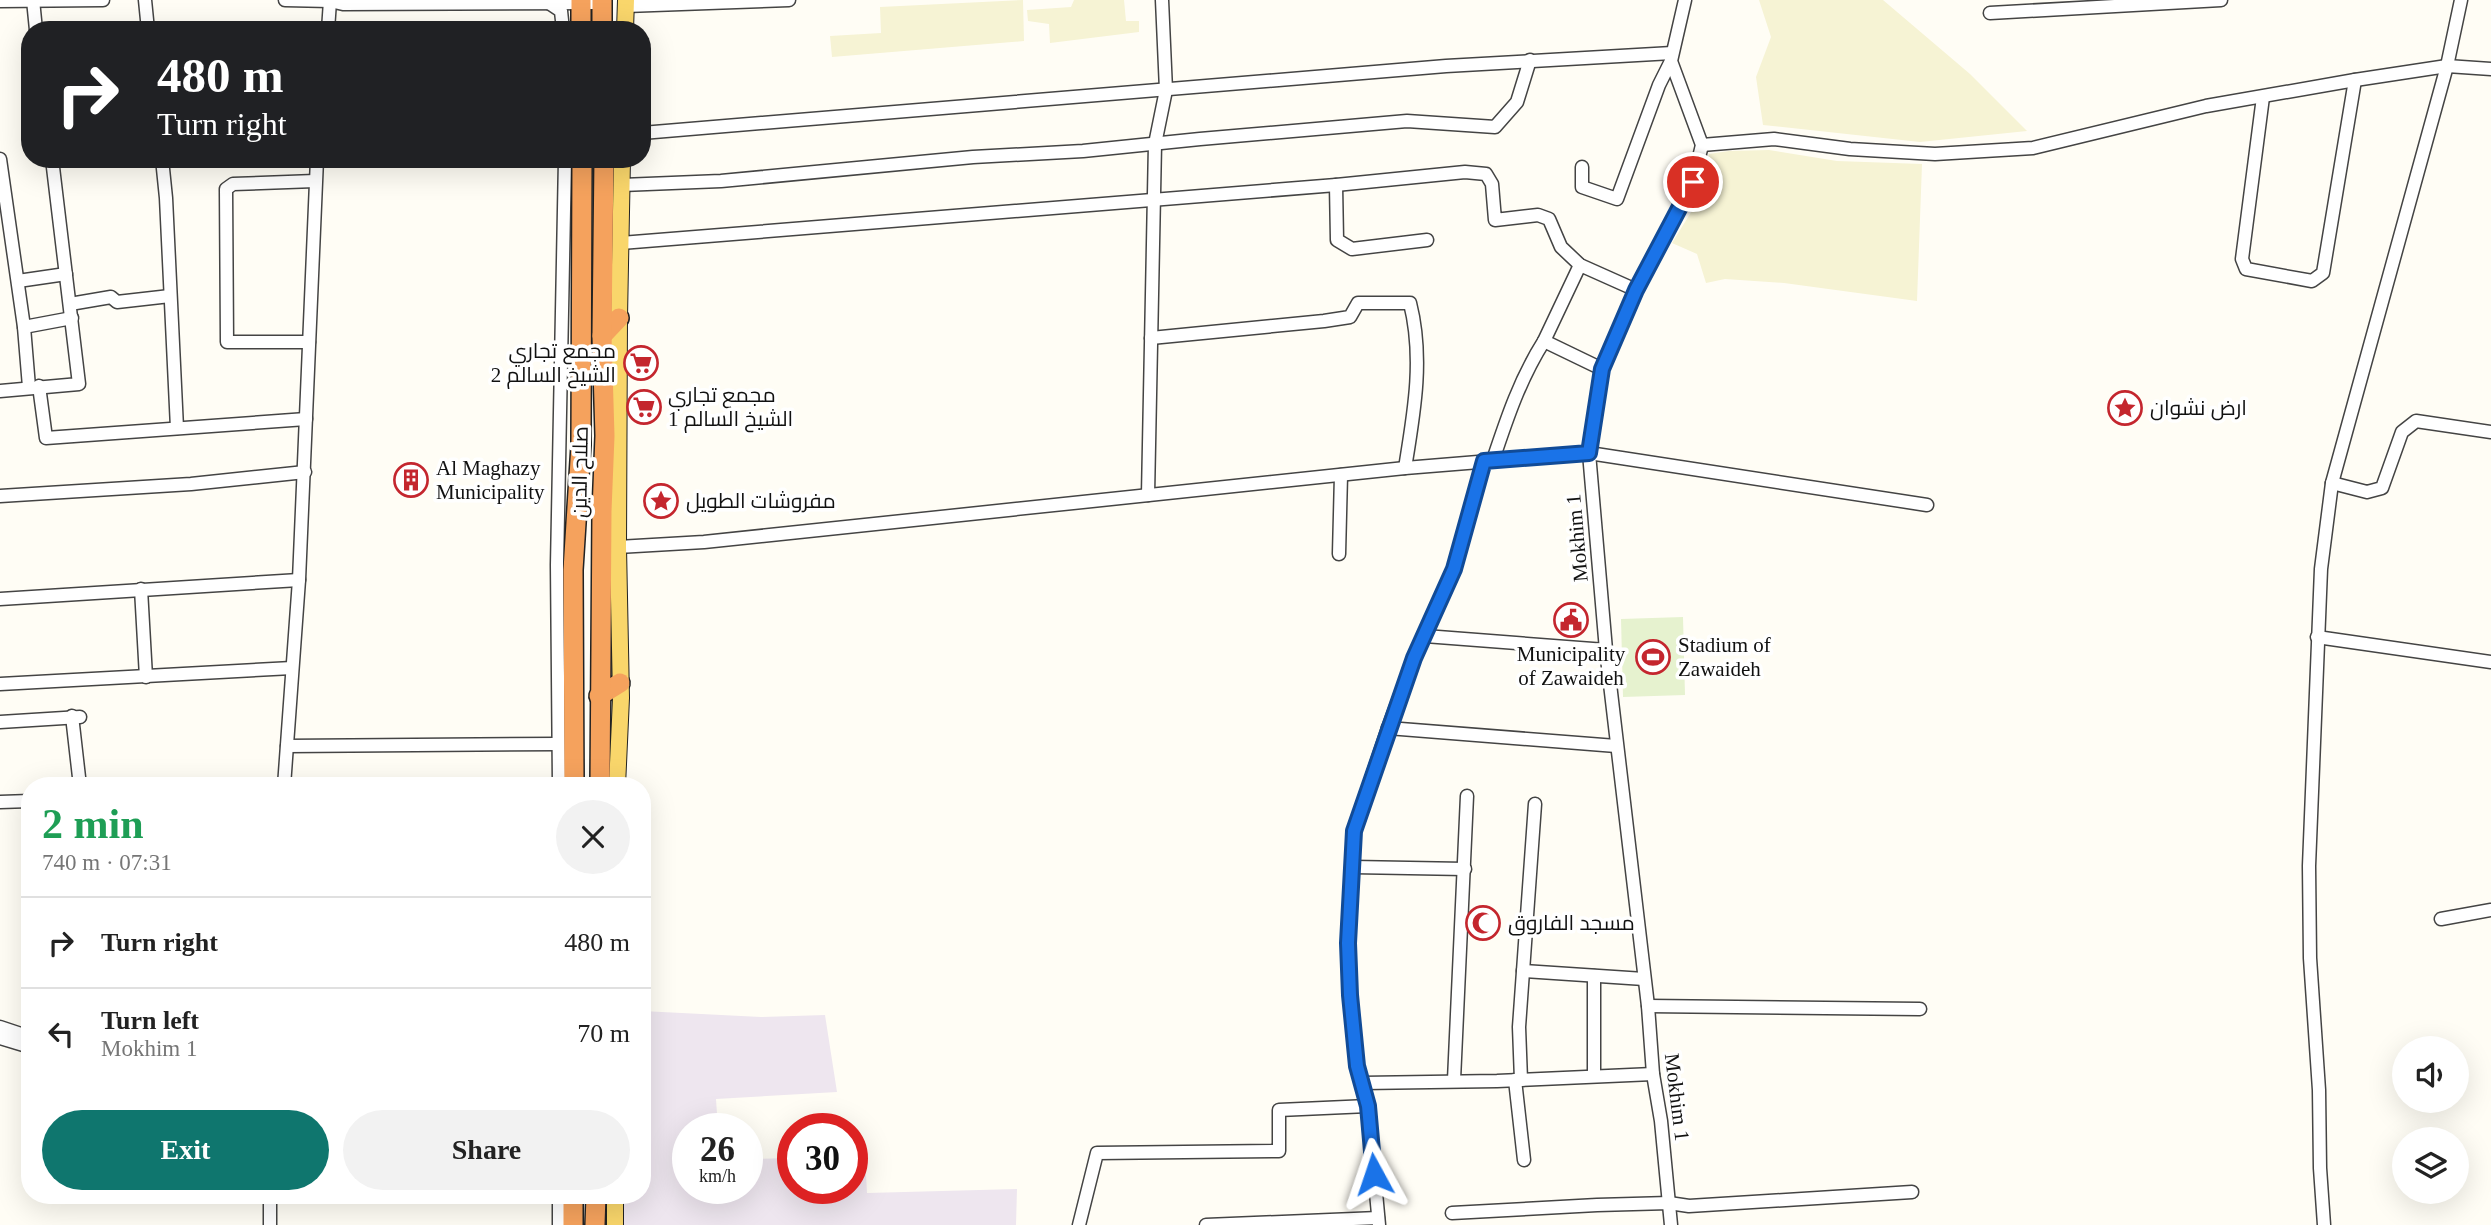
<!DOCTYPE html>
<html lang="en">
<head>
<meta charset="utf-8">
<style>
	:root { --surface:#fff; --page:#f2f2f2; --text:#222; --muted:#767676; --line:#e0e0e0; --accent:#0f766e }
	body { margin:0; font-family:"Times New Roman",Cairo,serif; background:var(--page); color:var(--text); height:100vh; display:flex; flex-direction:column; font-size:26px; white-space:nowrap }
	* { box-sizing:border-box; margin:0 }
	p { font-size:23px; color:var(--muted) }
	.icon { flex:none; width:38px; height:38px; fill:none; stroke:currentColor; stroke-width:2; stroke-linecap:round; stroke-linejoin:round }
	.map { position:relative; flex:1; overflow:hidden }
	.side { position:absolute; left:21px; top:777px; width:630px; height:427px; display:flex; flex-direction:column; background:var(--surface); border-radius:28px; box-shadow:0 7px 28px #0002 }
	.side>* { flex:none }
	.banner { position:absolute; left:21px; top:21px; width:630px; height:147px; border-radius:28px; box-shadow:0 7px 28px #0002; background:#202124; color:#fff; overflow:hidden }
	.buttons { position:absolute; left:2392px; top:1036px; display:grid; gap:14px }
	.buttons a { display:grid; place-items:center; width:77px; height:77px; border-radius:50%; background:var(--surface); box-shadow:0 7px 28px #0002; font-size:35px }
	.speed { position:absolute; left:672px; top:1113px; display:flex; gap:14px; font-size:35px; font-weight:700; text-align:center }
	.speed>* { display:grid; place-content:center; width:91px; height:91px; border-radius:50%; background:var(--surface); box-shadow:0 7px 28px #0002; line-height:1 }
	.speed small { font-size:18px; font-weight:400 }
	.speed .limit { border:10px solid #d22; background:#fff; color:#111 }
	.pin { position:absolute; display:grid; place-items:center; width:60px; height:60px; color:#fff; margin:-30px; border:4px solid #fff; border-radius:50%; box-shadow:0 2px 7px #0007 }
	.me { position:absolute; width:77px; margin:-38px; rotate:355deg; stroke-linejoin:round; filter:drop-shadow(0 0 5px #0008) }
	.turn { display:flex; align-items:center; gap:24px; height:147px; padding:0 21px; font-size:32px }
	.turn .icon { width:91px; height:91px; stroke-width:2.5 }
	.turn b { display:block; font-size:49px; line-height:60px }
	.round { display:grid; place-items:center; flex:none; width:74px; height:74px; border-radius:37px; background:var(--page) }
	.head { display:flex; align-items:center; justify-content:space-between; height:119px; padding:0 21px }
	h1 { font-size:42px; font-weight:800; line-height:52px; color:#1e9e55 }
	.button { display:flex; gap:14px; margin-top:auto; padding:14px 21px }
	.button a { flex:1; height:80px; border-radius:42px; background:var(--accent); color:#fff; font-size:28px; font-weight:800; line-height:80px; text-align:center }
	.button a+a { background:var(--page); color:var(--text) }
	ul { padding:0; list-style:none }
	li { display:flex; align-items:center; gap:21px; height:91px; padding:0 21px; border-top:2px solid var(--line) }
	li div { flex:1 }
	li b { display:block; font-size:26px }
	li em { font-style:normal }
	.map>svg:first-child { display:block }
	.industrial { fill:#eee6ef }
	.farmland { fill:#f6f3d4 }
	.pitch { fill:#e6f2cf }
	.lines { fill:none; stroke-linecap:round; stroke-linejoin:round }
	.minor-casing { stroke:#444; stroke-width:15 }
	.major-casing { stroke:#222; stroke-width:18 }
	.highway-casing { stroke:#222; stroke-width:22 }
	.minor { stroke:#fff; stroke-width:12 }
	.major { stroke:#f9d66b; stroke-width:16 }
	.highway { stroke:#f5a25d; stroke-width:19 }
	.route-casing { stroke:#114b97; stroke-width:18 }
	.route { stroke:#1a73e8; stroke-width:12 }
	.labels { text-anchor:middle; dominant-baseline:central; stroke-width:7; stroke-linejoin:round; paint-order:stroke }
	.poi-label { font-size:21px; fill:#111; stroke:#fff; text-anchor:start }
	.street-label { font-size:21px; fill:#111; stroke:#fff }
</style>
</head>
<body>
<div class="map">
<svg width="2491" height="1225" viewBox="0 0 2491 1225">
	<rect width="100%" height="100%" fill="#fffdf5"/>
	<polygon class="industrial" points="642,1011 761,1017 825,1015 837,1092 716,1099 718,1129 688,1129 688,1188 747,1188 747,1159 793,1158 793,1188 852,1188 852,1157 865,1156 867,1193 1017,1189 1016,1225 622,1225 622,1195 642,1195"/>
	<g class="farmland">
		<polygon points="1023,0 1024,41 832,57 830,36 881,33 880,7"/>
		<polygon points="1074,0 1124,0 1126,21 1139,21 1139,32 1050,43 1049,24 1028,21 1027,10 1071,7"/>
		<polygon points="1759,0 1883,0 1970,74 2027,131 1920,142 1763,125 1756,77 1771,37"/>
		<polygon points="1769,150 1837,161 1922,164 1917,301 1784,283 1725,279 1706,283 1697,254 1672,243 1698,201 1709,154 1729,151"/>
	</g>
	<polygon class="pitch" points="1683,617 1685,695 1623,697 1621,619"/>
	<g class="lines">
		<g class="minor-casing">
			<g id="minor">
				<polyline points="33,0 36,30"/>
				<polyline points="145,0 148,30"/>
				<polyline points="285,0 330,1 343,4 602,3"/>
				<polyline points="0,1 103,0"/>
				<polyline points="549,3 561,11 563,30"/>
				<polyline points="626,6 789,0"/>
				<polyline points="1990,13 2221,0"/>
				<polyline points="328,30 330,1"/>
				<polyline points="2263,97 2242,259 2246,269 2312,281 2323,273 2355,80"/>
				<polyline points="642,133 1446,66 1672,53"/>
				<polyline points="1702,145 1774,139 1850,149 1935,154 2033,148 2206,106 2355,80 2447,66 2491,69"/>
				<polyline points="0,159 24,327 29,387"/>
				<polyline points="162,159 166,198 177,428"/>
				<polyline points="1582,167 1582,187 1617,199 1659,85 1671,61"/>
				<polyline points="622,185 721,181 973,157 1083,151 1200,139 1407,121 1495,127 1517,102 1530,60"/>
				<polyline points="1336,185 1337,240 1352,249 1427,240"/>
				<polyline points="621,243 1336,185 1465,172 1486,174 1492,184 1495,220 1538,215 1549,219 1561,247 1580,265 1636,290"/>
				<polyline points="1580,265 1544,341 1602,369"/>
				<polyline points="18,281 66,274"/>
				<polyline points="70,304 111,297 117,302 170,296"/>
				<polyline points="24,327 72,318"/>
				<path d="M1151,338L1324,321L1350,317L1358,303H1410C1424,358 1414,413 1405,468"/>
				<polyline points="309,342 227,342 226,189 233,184 315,181"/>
				<polyline points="39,386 46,438 306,419"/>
				<polyline points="0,391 79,384 52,159"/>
				<path d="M1493,460C1507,418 1520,379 1544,341"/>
				<polyline points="2332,483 2367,492 2382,488 2402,432 2416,421 2491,432"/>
				<polyline points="1148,495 1155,144 1166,90 1162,0"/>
				<polyline points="0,496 191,484 305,472"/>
				<polyline points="618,547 704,542 1405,468 1589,453 1927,505"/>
				<polyline points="1339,554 1341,475"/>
				<polyline points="141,589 146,677"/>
				<polyline points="0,599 299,580"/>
				<polyline points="1425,636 1606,650"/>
				<polyline points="2317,637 2491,662"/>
				<polyline points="0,684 292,668"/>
				<polyline points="72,716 80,786"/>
				<polyline points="0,722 80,717"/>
				<polyline points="1388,728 1616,746"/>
				<polyline points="287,746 558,744"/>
				<polyline points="268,786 284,784"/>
				<polyline points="284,786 299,580 317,159"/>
				<polyline points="559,786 557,565 565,159"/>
				<polyline points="0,802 30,801"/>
				<polyline points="1353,867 1465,869"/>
				<polyline points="2441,919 2491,910"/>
				<polyline points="1523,971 1644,979"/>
				<polyline points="1594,976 1594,1075"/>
				<polyline points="1648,1006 1920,1009"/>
				<polyline points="0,1027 30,1037"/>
				<polyline points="0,1038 30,1047"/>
				<polyline points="1454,1080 1467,796"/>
				<polyline points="1515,1080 1524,1160"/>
				<polyline points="1521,1080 1519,1027 1535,804"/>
				<polyline points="1363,1083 1497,1081 1653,1074"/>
				<polyline points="1452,1213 1597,1205 1669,1203 1689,1206 1912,1192"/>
				<polyline points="270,1225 270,1195"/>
				<polyline points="559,1225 559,1195"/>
				<polyline points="1079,1225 1097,1153 1279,1151 1279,1110 1368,1106"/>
				<polyline points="1206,1225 1378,1218"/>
				<polyline points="1379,1225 1368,1106 1357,1066 1350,995 1348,943 1354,831 1388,728 1414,658 1454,569 1484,462"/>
				<polyline points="1671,1225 1661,1121 1653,1074 1648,1006 1606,650 1589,453 1602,369 1636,290 1693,182 1702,145 1671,61 1685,0"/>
				<polyline points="2324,1225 2320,1168 2319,1090 2310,958 2309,866 2321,569 2332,483 2447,66 2461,0"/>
			</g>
		</g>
		<g class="major-casing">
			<g id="major">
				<polyline points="625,30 626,0"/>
				<polyline points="617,786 621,698 618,547 619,318 622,159"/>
				<polyline points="615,1225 615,1195"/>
			</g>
		</g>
		<g class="highway-casing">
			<g id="highway">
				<polyline points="581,0 581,30"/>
				<polyline points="602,0 602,30"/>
				<polyline points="602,336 619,318"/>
				<polyline points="599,696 620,683"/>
				<polyline points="574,786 573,570 581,445 582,159"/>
				<polyline points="600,786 602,511 605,436 602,336 604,159"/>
				<polyline points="573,1225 573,1195"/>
				<polyline points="595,1225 596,1195"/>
			</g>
		</g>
		<use href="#minor" class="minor"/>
		<use href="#major" class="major"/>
		<use href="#highway" class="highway"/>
	</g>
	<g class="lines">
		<g class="route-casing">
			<polyline id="route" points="1374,1174 1368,1106 1357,1066 1350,995 1348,943 1354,831 1414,658 1454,569 1484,461 1589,453 1602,369 1636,290 1693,182"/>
		</g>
		<use href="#route" class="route"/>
	</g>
	<defs>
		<g id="supermarket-ring" transform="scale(1.75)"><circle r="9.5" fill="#fff" stroke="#c4262e" stroke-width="1.5"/><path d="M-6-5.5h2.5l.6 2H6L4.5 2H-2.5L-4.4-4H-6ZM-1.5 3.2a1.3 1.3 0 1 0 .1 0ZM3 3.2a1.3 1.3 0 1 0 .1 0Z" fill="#c4262e"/></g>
		<g id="sight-ring" transform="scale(1.75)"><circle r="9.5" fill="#fff" stroke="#c4262e" stroke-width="1.5"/><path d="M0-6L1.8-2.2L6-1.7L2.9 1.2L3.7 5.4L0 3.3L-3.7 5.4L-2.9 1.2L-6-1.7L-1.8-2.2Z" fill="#c4262e"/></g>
		<g id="building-ring" transform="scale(1.75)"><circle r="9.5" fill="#fff" stroke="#c4262e" stroke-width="1.5"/><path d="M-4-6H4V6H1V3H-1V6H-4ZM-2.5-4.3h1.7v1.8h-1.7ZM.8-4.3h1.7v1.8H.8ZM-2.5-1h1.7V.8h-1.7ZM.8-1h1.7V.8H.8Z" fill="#c4262e"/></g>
		<g id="civic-ring" transform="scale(1.75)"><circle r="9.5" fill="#fff" stroke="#c4262e" stroke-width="1.5"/><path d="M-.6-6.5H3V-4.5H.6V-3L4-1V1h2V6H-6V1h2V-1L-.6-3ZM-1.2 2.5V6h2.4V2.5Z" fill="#c4262e"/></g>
		<g id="stadium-ring" transform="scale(1.75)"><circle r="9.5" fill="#fff" stroke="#c4262e" stroke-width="1.5"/><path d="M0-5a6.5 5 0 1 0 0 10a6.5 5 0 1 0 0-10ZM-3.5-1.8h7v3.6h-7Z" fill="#c4262e"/></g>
		<g id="mosque-ring" transform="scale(1.75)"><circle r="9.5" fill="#fff" stroke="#c4262e" stroke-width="1.5"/><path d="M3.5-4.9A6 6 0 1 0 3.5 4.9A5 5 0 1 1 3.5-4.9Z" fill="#c4262e"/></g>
	</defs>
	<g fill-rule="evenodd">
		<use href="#supermarket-ring" x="641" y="363"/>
		<use href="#supermarket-ring" x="644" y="407"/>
		<use href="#sight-ring" x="2125" y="408"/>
		<use href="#building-ring" x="411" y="480"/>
		<use href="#sight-ring" x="661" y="501"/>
		<use href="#civic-ring" x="1571" y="620"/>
		<use href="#stadium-ring" x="1653" y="657"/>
		<use href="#mosque-ring" x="1483" y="923"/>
	</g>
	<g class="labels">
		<g class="poi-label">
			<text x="616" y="351" text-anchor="end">مجمع تجاري<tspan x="616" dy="24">الشيخ السالم 2</tspan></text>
			<text x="668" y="395">مجمع تجاري<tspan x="668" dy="24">الشيخ السالم 1</tspan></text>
			<text x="2150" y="408">ارض نشوان</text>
			<text x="436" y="468">Al Maghazy<tspan x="436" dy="24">Municipality</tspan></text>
			<text x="686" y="501">مفروشات الطويل</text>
			<text x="1678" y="645">Stadium of<tspan x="1678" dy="24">Zawaideh</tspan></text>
			<text x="1571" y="654" text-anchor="middle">Municipality<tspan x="1571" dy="24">of Zawaideh</tspan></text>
			<text x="1508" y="923">مسجد الفاروق</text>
		</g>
		<g class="street-label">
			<text transform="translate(580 472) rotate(-89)">صلاح الدين</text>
			<text transform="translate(1577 538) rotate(-95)">Mokhim 1</text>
			<text transform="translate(1677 1097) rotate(83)">Mokhim 1</text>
		</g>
	</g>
</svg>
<div class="buttons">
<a><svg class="icon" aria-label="sound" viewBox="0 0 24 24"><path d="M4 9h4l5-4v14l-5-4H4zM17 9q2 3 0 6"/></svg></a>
<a><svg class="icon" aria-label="layers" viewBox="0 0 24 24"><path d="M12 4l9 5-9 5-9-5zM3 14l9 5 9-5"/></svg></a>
</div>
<div class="speed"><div>26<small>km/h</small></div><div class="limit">30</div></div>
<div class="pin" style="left:1693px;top:182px;background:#d93025"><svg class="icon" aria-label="arrive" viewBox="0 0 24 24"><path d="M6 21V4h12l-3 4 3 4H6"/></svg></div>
<svg class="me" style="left:1374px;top:1174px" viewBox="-20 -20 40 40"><path d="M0-17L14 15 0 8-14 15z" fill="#1a73e8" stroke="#fff" stroke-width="4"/></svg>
<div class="banner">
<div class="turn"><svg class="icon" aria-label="right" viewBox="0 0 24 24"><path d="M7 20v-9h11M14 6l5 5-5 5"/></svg><div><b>480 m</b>Turn right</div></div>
</div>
<section class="side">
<div class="head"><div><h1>2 min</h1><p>740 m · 07:31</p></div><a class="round"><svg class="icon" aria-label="close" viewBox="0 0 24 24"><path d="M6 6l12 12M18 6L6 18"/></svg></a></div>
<ul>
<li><svg class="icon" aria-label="right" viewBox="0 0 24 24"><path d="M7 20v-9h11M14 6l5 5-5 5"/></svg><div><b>Turn right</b></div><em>480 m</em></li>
<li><svg class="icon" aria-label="left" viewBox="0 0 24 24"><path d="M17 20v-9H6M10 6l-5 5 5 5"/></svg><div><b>Turn left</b><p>Mokhim 1</p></div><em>70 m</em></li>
</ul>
<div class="button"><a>Exit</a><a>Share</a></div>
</section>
</div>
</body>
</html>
